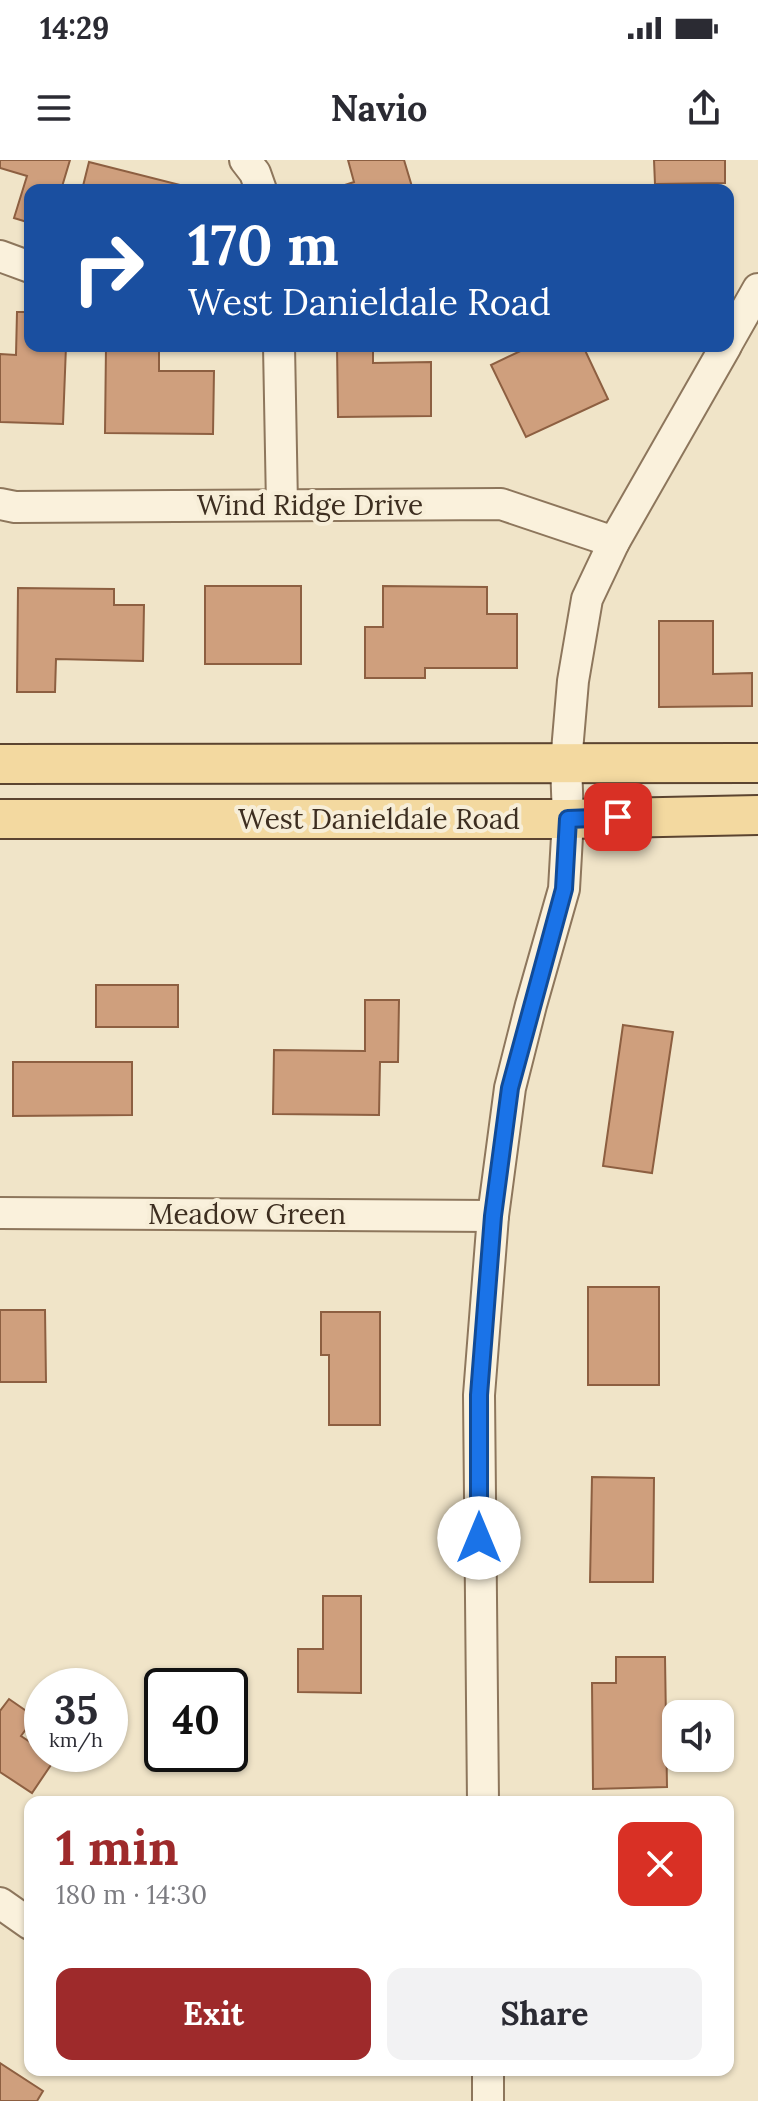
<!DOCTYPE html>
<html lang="en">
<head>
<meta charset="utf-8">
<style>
	:root { --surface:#fff; --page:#f2f2f3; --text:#2b2b33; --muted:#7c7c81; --accent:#9e2a2b }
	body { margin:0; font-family:Lora,serif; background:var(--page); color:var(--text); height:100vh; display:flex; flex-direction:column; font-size:30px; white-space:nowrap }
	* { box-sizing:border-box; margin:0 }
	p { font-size:26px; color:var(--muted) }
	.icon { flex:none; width:44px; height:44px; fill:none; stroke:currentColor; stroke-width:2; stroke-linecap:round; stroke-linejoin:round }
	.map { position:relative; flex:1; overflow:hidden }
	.panel { position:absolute; left:24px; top:1636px; width:710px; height:280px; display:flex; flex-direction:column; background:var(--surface); border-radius:16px; box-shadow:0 2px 6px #0004 }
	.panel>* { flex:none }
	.hud { position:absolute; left:24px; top:24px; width:710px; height:168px; border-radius:16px; box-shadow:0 2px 6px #0004; background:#1a4fa0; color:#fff; overflow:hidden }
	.buttons { position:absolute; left:662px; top:1540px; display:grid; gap:16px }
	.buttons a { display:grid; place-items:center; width:72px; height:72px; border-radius:16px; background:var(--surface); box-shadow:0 2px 6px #0004; font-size:40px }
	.speed { position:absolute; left:24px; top:1508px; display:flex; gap:16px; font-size:40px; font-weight:700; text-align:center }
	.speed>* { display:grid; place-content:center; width:104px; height:104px; border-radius:50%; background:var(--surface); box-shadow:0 2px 6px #0004; line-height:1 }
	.speed small { font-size:20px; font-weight:400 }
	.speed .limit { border:4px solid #111; border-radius:12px; background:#fff; color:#111 }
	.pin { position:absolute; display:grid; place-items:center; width:68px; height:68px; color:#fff; margin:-34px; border-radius:16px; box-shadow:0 4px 12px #0006 }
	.me { position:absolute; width:88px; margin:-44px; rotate:0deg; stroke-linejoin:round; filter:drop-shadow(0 0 6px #0008) }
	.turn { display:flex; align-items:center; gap:28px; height:168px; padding:0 32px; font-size:36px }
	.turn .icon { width:104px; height:104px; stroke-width:2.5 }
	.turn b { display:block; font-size:56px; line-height:68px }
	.round { display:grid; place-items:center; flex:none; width:84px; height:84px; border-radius:16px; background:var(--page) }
	.head { display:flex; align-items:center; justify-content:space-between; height:136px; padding:0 32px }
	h1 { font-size:48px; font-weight:700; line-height:60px; color:var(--accent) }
	.primary-button { display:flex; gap:16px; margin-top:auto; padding:16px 32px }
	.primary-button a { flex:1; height:92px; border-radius:16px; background:var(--accent); color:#fff; font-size:32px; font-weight:700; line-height:92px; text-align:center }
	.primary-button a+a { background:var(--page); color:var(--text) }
	.status { display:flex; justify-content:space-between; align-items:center; height:56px; padding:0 40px; background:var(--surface); direction:ltr }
	.status svg { height:22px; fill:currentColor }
	header { display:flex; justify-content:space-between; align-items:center; height:104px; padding:0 32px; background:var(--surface); font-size:36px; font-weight:700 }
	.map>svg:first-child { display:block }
	.building { fill:#cf9f7d; stroke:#8d5f41; stroke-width:2 }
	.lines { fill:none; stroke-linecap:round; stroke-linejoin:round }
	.minor-casing { stroke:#8d765c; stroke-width:34 }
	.major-casing { stroke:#5b4430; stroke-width:42 }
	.minor { stroke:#faf1dc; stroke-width:30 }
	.major { stroke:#f3d9a0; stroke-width:38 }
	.route-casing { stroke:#114b97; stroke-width:20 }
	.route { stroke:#1a73e8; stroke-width:14 }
	.labels { text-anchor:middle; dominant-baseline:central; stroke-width:8; stroke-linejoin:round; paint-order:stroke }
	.street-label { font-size:28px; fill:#3d2e20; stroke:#f7eed8 }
</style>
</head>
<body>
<div class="status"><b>14:29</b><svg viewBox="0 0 49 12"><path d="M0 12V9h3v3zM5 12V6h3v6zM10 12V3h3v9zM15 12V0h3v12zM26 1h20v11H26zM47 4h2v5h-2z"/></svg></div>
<header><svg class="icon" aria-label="menu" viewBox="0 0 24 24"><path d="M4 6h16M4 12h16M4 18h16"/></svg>Navio<svg class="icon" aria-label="share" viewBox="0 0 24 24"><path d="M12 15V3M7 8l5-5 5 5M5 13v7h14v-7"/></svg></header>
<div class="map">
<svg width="758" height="1941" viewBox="0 0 758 1941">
	<rect width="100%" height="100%" fill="#f0e4c8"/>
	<g class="building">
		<polygon points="0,0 70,0 61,30 30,30 30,63 14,58 27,16 0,8"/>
		<polygon points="348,0 404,0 413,30 343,30 342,26 354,22"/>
		<polygon points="654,0 725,0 725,23 655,24"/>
		<polygon points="89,2 192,28 192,30 82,30"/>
		<polygon points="17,152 30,152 30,186 66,186 63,264 0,262 0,194 16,195"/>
		<polygon points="106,186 159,187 159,211 214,211 213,274 105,273"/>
		<polygon points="337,186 373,186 373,203 431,202 431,256 338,257"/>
		<polygon points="531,186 583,186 608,239 526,277 491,205"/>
		<rect x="205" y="426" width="96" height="78"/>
		<polygon points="383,426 487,427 487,454 517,454 517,508 425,508 425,518 365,518 365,467 383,467"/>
		<polygon points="18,428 114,429 114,445 144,445 143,501 56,499 55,532 17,532"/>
		<polygon points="659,461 713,461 713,514 752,513 752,546 659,547"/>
		<rect x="96" y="825" width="82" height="42"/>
		<polygon points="365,840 399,840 398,902 380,902 379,955 273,954 274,890 365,891"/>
		<polygon points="623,865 673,872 652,1013 603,1006"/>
		<polygon points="13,902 132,902 132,955 13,956"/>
		<rect x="588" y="1127" width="71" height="98"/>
		<polygon points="0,1150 45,1150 46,1222 0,1222"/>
		<polygon points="321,1152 380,1152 380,1265 329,1265 329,1195 321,1195"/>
		<polygon points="592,1317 654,1318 653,1422 590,1422"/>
		<polygon points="323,1436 361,1436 361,1533 298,1532 298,1489 323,1489"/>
		<polygon points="616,1497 665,1497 667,1627 593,1629 592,1523 616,1523"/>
		<polygon points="9,1539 35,1557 21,1576 42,1590 42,1594 48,1594 55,1599 32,1633 0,1612 0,1551"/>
		<polygon points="0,1903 43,1931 37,1941 0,1941"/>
	</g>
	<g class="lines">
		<g class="minor-casing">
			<g id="minor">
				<polyline points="245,0 255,13 261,30"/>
				<polyline points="0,96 30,107"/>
				<polyline points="728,182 758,129"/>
				<polyline points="279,186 282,345"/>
				<polyline points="0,344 15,347 501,344 614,382"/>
				<polyline points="0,1053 493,1056"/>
				<polyline points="483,1642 479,1235 493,1056 510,928 531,845 564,729 568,659 566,603 573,521 587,439 614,382 726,186"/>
				<polyline points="0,1743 30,1764"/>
				<polyline points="488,1910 488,1941"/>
			</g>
		</g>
		<g class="major-casing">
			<g id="major">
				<polyline points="0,604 758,603"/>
				<polyline points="0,659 568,659 758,655"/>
			</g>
		</g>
		<use href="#minor" class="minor"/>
		<use href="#major" class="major"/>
	</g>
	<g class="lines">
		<g class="route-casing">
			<polyline id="route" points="479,1378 479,1235 493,1056 510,928 564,729 568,659 618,657"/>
		</g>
		<use href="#route" class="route"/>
	</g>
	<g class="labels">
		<g class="street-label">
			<text x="310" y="345">Wind Ridge Drive</text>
			<text x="379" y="659">West Danieldale Road</text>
			<text x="247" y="1054">Meadow Green</text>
		</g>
	</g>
</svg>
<div class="buttons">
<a><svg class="icon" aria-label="sound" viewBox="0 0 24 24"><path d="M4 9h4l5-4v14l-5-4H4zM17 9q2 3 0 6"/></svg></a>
</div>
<div class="speed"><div>35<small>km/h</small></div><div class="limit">40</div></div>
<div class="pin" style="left:618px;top:657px;background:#d93025"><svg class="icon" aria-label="arrive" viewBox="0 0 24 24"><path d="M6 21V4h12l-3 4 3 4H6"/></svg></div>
<svg class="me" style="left:479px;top:1378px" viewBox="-20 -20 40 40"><circle r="19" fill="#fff"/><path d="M0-13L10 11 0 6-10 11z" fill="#1a73e8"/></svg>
<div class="hud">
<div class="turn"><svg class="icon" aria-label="right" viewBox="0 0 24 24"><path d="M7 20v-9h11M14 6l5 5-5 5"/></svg><div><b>170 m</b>West Danieldale Road</div></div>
</div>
<section class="panel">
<div class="head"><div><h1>1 min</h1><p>180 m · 14:30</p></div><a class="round" style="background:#d93025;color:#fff"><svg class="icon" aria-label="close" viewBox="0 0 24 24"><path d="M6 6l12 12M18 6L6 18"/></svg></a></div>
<div class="primary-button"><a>Exit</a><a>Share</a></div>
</section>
</div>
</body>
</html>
